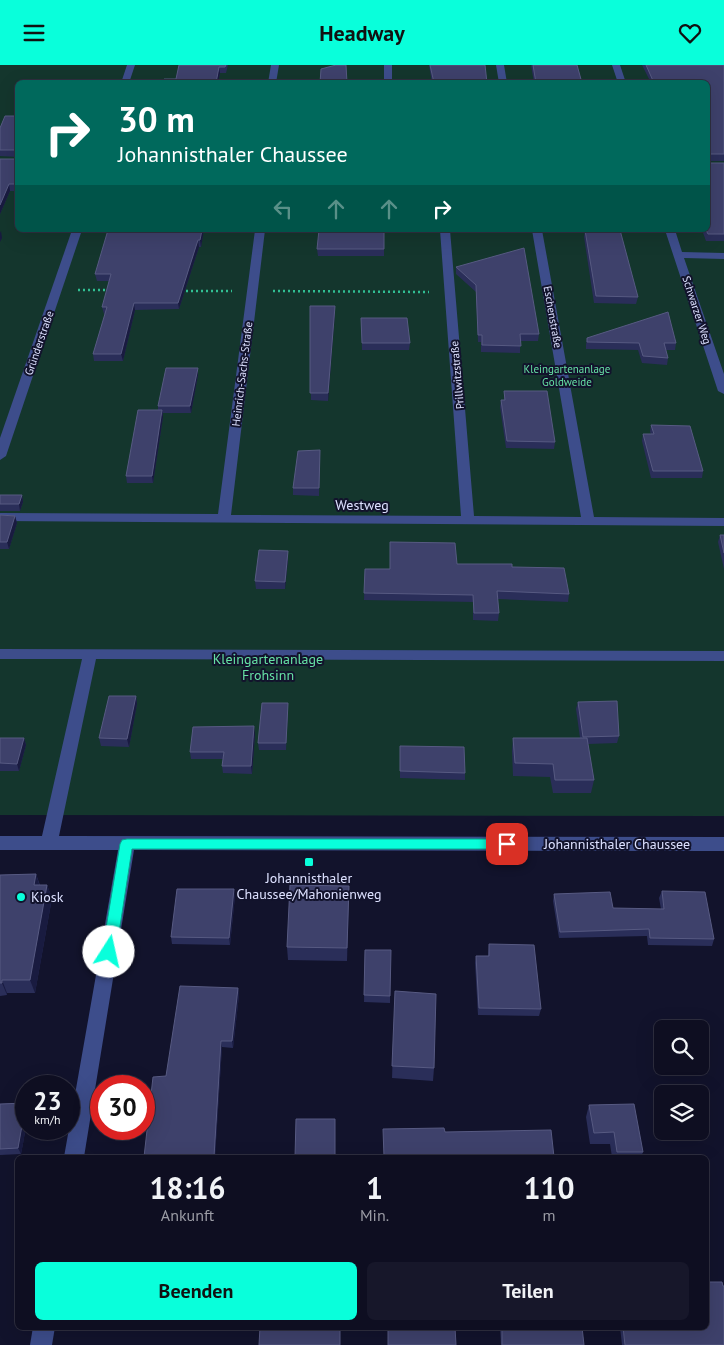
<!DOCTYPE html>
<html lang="de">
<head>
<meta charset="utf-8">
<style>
	:root { --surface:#0e0e21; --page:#17172a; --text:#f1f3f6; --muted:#9b9ca5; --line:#2e2e3f; --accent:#09ffdb }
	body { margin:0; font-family:"PT Sans",sans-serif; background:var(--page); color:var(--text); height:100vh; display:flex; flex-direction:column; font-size:19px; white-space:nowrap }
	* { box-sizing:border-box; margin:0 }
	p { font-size:16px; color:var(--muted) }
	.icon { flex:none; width:28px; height:28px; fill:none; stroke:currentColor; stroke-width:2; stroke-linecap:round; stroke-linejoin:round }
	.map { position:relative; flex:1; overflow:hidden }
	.side { position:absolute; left:15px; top:1090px; width:694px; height:175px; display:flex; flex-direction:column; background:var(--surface); border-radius:8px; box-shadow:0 5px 20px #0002,0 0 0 1px var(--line) }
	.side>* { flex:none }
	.banner { position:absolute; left:15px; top:15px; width:695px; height:152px; border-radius:8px; box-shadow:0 5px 20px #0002,0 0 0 1px var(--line); background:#00695c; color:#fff; overflow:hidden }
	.buttons { position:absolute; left:654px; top:955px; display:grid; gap:10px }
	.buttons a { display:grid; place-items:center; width:55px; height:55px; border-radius:8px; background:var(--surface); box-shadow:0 5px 20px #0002,0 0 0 1px var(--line); font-size:25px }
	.speed { position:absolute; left:15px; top:1010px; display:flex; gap:10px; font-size:25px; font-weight:700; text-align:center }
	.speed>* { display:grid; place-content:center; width:65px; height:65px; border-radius:50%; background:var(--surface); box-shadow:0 5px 20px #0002,0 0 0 1px var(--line); line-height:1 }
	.speed small { font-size:12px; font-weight:400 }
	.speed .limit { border:8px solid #d22; background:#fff; color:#111 }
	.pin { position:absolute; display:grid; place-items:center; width:42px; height:42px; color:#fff; margin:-21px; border-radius:10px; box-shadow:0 2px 8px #0006 }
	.me { position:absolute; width:55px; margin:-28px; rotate:10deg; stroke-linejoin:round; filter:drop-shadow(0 0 4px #0008) }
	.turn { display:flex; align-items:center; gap:18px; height:105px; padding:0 20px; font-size:22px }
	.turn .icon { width:65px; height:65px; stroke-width:2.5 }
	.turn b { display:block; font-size:35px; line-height:42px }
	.lanes { display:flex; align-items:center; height:48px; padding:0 20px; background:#0003; justify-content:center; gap:25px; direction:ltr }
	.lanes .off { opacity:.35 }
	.eta { display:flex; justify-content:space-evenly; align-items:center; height:85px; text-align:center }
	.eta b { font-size:30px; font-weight:700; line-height:35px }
	.cta { display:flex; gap:10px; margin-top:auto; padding:10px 20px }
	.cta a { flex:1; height:58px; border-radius:8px; background:var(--accent); color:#111; font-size:20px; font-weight:700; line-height:58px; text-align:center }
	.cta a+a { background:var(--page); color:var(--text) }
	header { display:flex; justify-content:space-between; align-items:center; height:65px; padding:0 20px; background:var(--accent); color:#111; font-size:22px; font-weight:700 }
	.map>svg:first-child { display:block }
	.green { fill:#14362d; fill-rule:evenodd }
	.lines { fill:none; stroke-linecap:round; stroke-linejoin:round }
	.path { stroke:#31bf93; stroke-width:2.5; stroke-dasharray:2 3; stroke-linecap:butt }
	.minor { fill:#3d4d8b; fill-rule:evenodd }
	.wall { fill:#2a2e59 }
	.shaded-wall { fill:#191b40 }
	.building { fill:#3e416b; stroke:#575a82 }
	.route { fill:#09ffdb; stroke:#06a68e }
	.poi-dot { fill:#09ffdb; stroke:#12132c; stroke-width:2 }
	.labels { text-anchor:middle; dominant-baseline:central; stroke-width:4; stroke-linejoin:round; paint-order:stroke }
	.far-street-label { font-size:11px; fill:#dde1ff; stroke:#12132c }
	.far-park-label { font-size:11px; fill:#66e1a4; stroke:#12132c }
	.street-label { font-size:14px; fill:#dde1ff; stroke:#12132c }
	.park-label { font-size:14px; fill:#66e1a4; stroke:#12132c }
	.poi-label { font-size:14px; fill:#dde1ff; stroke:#12132c }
</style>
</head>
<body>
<header><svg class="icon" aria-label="menu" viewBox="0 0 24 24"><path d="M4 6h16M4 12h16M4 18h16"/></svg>Headway<svg class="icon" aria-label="heart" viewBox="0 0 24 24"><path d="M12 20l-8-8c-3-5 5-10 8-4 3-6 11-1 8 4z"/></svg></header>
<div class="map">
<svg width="724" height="1280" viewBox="0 0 724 1280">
	<rect width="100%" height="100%" fill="#12132c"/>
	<path class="green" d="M0,0H724V751L0,750ZM18,18H708V165H18Z"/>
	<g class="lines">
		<g class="path">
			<polyline points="78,225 109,225"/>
			<polyline points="181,226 232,226"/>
			<polyline points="273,226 429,227"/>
		</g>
		<g class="minor">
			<polygon points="127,0 135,0 129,18 121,18"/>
			<polygon points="271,0 279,0 276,18 268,18"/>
			<rect x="384" y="0" width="8" height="18"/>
			<polygon points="496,0 504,0 507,18 499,18"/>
			<polygon points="612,0 620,0 626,18 618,18"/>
			<polygon points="72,165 82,165 6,391 0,395 0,373"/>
			<polygon points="255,165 265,165 231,450 461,451 440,165 450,165 474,451 581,452 532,165 542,165 594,452 724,453 724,461 0,456 0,448 218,449"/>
			<polygon points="665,165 675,165 682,187 724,188 724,194 684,193 724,309 724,329 718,326"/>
			<polygon points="0,584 724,586 724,596 96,594 59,771 724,772 724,786 134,785 84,1092 64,1092 118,785 0,785 0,771 42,771 82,594 0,594"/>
			<polygon points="33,1262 55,1262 52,1280 30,1280"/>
		</g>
	</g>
	<g class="wall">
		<polygon points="179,0 228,0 226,8 220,8 218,18 163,18 176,14"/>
		<polygon points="429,0 485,0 487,18 432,18"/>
		<polygon points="531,0 577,0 582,18 534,18"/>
		<polygon points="642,0 724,0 724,96 708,96 708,98 724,98 724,176 706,176 702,165 708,165 708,18 651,18"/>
		<polygon points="18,51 18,92 0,91 0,63"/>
		<polygon points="0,94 18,94 18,126 10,126 0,149"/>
		<polygon points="204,165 201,182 199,182 179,244 135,245 123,296 94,296 93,289 105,249 104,249 102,242 109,216 97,216 95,209"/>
		<polygon points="384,165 384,191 318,191 317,184"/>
		<polygon points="585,165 638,232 636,239 594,238 584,172"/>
		<polygon points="456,202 539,269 538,276 520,276 520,288 481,287 481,277 478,277 476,227 456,209"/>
		<polygon points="310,241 335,241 328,336 311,335"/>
		<polygon points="361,253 410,278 409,285 362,285"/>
		<polygon points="587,273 676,278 675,285 666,285 668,293 667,300 642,298 638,285 586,284 586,280"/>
		<polygon points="198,310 191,348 163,348 163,352 153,418 127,418 126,411 158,345 158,341"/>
		<polygon points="504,326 555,377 554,384 506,383 500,342 501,335 504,335"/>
		<polygon points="651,360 703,406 702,413 651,413 642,376 643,369 651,369 650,367"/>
		<polygon points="320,385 319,431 293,430 293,423"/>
		<polygon points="0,430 22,430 23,437 20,446 0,446"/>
		<polygon points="0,450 15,451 17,458 9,484 0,484"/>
		<polygon points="720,470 724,470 724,504 718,477"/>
		<polygon points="288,494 285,524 256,524 255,516"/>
		<polygon points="457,499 512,502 569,529 568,537 498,534 499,548 498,556 473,555 473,537 364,535 365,504 390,504"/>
		<polygon points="136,631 137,639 129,682 101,681 99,673"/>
		<polygon points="578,637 619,671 617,678 588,679 594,715 591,728 553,728 550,712 513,711 512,686 513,673 580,673 576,644"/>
		<polygon points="288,646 286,685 259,685 258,678"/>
		<polygon points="255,669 252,709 223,708 222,701 223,694 191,694 190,687"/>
		<polygon points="0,673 24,673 26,680 19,706 0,706"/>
		<polygon points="400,681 465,708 465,715 400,713"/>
		<polygon points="36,809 40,820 47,820 52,833 35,928 7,928 7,930 0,931 0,810"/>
		<polygon points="349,821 347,896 288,895 287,882"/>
		<polygon points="662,826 714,874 712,881 648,880 647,871 559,873 553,836 554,829 613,843 661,844 659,833"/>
		<polygon points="235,831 230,880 172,879 171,872"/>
		<polygon points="489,879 541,944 539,951 478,950 475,898 476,891 488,891"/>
		<polygon points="365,885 390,931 390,938 364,937"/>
		<polygon points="238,923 239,930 233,983 222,982 215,1092 166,1011"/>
		<polygon points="395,926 434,1003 433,1016 392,1013"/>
		<polygon points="26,1038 26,1062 21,1089 0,1090 0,1039"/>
		<polygon points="589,1040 643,1087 641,1092 612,1092 610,1079 590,1079 586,1052"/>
		<polygon points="723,1221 724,1280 622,1280 620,1262 706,1262"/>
		<polygon points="500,1262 582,1262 584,1280 501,1280"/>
	</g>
	<g class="shaded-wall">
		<polygon points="219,2 220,8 218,18 216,18"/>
		<polygon points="9,119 10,126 0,149 0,140"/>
		<polygon points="202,165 204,165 201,182 200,175"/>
		<polygon points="1,166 2,173 0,177 0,168"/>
		<polygon points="198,175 199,182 179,244 178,238"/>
		<polygon points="134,238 135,245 123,296 121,289"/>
		<polygon points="335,241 335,248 328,336 328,328"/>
		<polygon points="198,303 198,310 191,348 190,341"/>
		<polygon points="162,345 163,352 153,418 152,411"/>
		<polygon points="22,430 23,437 20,446 19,439"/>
		<polygon points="15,451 17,458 9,484 7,477"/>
		<polygon points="288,486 288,494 285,524 285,517"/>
		<polygon points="136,631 137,639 129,682 127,674"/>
		<polygon points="254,661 255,669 252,709 251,701"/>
		<polygon points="24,673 26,680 19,706 17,699"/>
		<polygon points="36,809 40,822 34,820"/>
		<polygon points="47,820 52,833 35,928 30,915"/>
		<polygon points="349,821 349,834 347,896 347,883"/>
		<polygon points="234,824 235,831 230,880 229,873"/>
		<polygon points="2,915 7,928 7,930 2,918"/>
		<polygon points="238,923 239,930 233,983 232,976"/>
		<polygon points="221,976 222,982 215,1092 214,1092"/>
		<polygon points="26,1041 26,1062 21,1089 18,1083"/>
	</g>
	<g class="building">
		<polygon points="179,0 226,0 225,2 219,2 216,18 163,18 164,14 176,14"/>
		<polygon points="336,0 346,0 347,18 320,18 321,4"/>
		<polygon points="430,0 485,0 487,18 434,18"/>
		<polygon points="533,0 577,0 582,18 536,18"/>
		<polygon points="646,0 724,0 724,89 708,89 708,98 724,98 724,169 708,169 706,165 708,165 708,18 654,18"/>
		<polygon points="5,51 18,51 18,85 0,85 0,63"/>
		<polygon points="0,94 18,94 18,119 9,119 0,140"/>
		<polygon points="108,165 202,165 200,175 198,175 178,238 134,238 121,289 93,289 107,242 102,242 111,209 95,209"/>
		<polygon points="319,165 384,165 384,184 317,184"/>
		<polygon points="585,165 620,165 638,232 596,231"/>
		<polygon points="524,183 539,269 520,269 521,281 482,280 482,270 478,270 476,220 456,202"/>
		<polygon points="310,241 335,241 328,328 310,328"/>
		<polygon points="668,247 676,278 664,278 668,293 643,291 639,278 587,277 587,273"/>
		<polygon points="361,253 407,253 410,278 362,278"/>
		<polygon points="166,303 198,303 190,341 158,341"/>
		<polygon points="504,326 547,326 555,377 507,376 501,335 505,335"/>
		<polygon points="138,345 162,345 152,411 126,411"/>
		<polygon points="651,360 690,361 703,406 653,406 643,369 654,369"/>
		<polygon points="320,385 319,423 293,423 298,386"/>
		<polygon points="0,430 22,430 19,439 0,439"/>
		<polygon points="0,450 15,451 7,477 0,477"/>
		<polygon points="720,470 724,470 724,488"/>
		<polygon points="390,477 455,478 457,499 512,499 512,502 564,503 569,529 497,526 499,548 474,548 473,530 364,528 365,504 390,504"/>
		<polygon points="259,485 288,486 285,517 255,516"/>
		<polygon points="109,631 136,631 127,674 99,673"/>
		<polygon points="617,636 619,671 583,672 578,637"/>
		<polygon points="262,638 288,638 286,678 258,678"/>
		<polygon points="254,661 251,701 222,701 224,687 190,687 193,662"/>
		<polygon points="0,673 24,673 17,699 0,698"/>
		<polygon points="513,673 587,673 594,715 555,715 553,699 515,698"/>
		<polygon points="400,681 464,682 465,708 400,706"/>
		<polygon points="36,809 34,820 47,820 30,915 2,915 2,918 0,918 0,810"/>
		<polygon points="290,820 349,821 347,883 287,882"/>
		<polygon points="177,824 234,824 229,873 171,872"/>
		<polygon points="662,826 705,827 714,874 650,873 649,864 560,867 554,829 610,827 613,843 664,844"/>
		<polygon points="489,879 534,880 541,944 479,943 476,891 489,891"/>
		<polygon points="365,885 391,885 390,931 364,930"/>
		<polygon points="180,921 238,923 232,976 221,976 214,1092 144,1092 153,1012 166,1011"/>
		<polygon points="395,926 436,929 434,1003 392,1001"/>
		<polygon points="26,1038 18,1083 0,1084 0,1039"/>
		<polygon points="634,1039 643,1087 617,1087 614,1067 594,1068 589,1040"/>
		<polygon points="296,1054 335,1054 335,1092 295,1092"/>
		<polygon points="444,1063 445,1067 551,1065 554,1092 384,1092 383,1064"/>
		<polygon points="706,1217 722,1217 723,1221 724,1221 724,1280 625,1280 623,1262 706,1262"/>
		<polygon points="260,1262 340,1262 340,1280 259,1280"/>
		<polygon points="388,1262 455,1262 456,1280 388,1280"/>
		<polygon points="502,1262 582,1262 584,1280 502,1280"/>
	</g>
	<polygon class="route" points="127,774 507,774 511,775 513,779 511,783 507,784 132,784 116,887 114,891 109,893 104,891 102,887 120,779 122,775"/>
	<g class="poi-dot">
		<rect x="304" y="792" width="10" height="10" rx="2.5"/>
		<circle cx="21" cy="832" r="5"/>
	</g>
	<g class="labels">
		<g class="far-street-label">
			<text transform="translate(697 245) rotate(72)">Schwarzer Weg</text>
			<text transform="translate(553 252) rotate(80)">Eschenstraße</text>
			<text transform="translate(39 278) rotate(-71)">Gründerstraße</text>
			<text transform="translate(242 309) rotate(-83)">Heinrich-Sachs-Straße</text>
			<text transform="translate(457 310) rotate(-95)">Prillwitzstraße</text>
		</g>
		<g class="far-park-label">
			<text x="567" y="304">Kleingartenanlage<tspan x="567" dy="13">Goldweide</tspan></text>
		</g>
		<g class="street-label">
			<text x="362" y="440">Westweg</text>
			<text x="617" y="779">Johannisthaler Chaussee</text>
		</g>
		<g class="park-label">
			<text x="268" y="594">Kleingartenanlage<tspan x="268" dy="16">Frohsinn</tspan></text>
		</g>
		<g class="poi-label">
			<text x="309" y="813">Johannisthaler<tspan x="309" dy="16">Chaussee/Mahonienweg</tspan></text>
			<text x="31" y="832" text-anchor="start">Kiosk</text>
		</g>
	</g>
</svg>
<div class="buttons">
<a><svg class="icon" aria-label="search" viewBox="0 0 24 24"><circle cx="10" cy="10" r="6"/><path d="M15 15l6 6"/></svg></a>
<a><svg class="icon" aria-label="layers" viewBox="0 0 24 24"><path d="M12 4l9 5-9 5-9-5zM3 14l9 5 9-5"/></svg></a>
</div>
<div class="speed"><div>23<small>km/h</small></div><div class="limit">30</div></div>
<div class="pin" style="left:507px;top:779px;background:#d93025"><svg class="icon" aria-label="arrive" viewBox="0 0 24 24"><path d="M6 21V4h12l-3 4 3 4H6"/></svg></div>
<svg class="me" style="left:109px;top:887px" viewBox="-20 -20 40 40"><circle r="19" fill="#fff"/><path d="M0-13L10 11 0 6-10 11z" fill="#09ffdb"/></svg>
<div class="banner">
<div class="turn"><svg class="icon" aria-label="right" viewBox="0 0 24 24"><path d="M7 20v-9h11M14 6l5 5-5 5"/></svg><div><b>30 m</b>Johannisthaler Chaussee</div></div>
<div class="lanes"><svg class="icon off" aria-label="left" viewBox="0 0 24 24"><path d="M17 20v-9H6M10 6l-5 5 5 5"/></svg><svg class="icon off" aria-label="ahead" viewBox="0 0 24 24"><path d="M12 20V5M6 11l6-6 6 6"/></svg><svg class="icon off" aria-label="ahead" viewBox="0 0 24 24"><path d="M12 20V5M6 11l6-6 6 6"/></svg><svg class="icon" aria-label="right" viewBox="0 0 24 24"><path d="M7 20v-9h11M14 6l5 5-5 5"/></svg></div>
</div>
<section class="side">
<div class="eta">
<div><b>18:16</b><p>Ankunft</p></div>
<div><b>1</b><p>Min.</p></div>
<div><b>110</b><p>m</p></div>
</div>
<div class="cta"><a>Beenden</a><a>Teilen</a></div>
</section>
</div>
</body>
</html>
